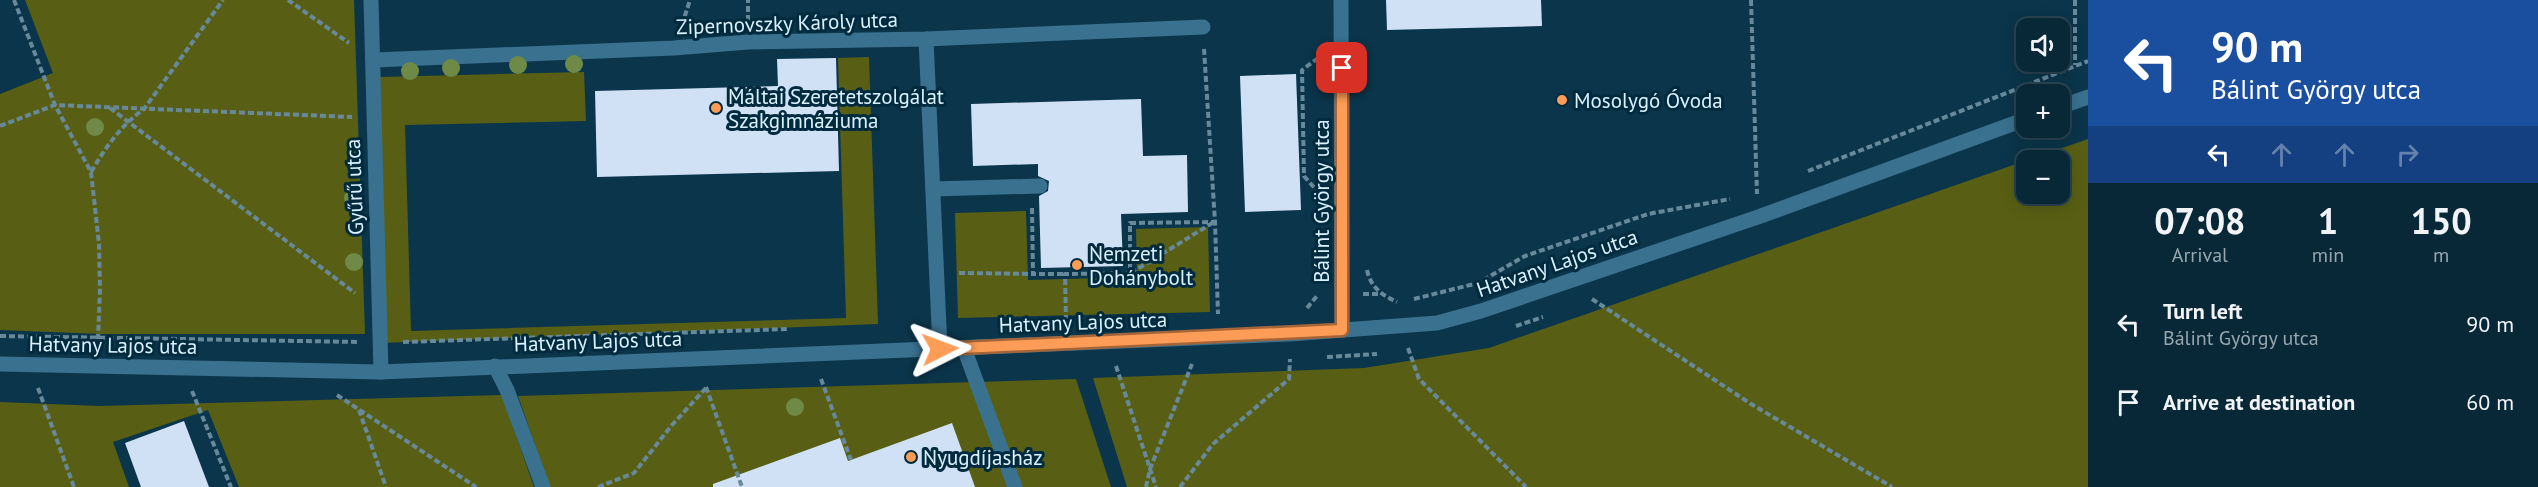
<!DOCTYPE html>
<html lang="en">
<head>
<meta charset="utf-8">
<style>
	:root { --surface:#082838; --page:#113040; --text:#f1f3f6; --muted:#98a6ae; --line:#294453 }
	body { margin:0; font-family:"PT Sans",sans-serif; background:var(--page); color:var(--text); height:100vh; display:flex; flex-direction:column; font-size:22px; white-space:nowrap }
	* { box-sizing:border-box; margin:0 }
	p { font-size:20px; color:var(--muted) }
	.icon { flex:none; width:33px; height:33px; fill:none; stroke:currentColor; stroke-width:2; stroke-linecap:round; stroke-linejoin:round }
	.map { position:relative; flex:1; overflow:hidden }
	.details { display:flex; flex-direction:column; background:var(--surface); width:450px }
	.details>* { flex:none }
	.banner { background:#1a4fa0; color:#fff; overflow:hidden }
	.buttons { position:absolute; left:2016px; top:18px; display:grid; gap:12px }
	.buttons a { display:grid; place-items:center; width:54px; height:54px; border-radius:12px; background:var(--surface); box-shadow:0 3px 15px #0003,0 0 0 2px var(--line); font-size:30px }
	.pin { position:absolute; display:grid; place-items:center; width:51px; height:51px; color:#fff; margin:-26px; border-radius:12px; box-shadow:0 3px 9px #0006 }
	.me { position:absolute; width:66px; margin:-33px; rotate:87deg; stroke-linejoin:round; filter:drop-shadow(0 0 4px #0008) }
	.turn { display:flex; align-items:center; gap:21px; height:126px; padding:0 24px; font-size:27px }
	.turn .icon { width:78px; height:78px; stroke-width:2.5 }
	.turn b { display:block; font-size:42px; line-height:51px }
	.lanes { display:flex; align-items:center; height:57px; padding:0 24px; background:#0003; justify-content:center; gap:30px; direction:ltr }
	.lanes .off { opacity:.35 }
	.eta { display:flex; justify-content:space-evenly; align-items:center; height:102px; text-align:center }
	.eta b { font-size:36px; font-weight:700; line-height:42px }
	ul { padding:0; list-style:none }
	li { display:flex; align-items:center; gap:18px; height:78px; padding:0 24px }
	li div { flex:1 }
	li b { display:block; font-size:22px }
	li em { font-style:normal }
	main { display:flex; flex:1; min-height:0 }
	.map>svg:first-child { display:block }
	.green { fill:#585f14; fill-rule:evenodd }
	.building { fill:#d0e1f6 }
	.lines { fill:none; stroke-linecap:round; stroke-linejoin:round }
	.path { stroke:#67899a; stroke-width:4; stroke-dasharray:6 3; stroke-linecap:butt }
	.service { stroke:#39718f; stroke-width:15 }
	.pedestrian { stroke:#39718f; stroke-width:15 }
	.minor { stroke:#39718f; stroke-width:15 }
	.tertiary { stroke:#39718f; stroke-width:15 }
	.tree { fill:#6f8946 }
	.route-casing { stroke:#a46538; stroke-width:15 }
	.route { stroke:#fd9c56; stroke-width:10 }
	.poi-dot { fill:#fd9c56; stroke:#002b3f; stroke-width:2 }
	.labels { text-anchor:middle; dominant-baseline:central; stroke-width:6; stroke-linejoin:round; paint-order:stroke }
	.street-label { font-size:21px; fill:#dbf1fe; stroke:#002b3f }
	.poi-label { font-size:21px; fill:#dbf1fe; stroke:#002b3f; text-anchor:start }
</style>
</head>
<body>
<main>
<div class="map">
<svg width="2088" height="487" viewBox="0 0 2088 487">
	<rect width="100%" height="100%" fill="#0b354a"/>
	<g class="green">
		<polygon points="25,0 354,0 365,334 101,334 0,330 0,94 53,73"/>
		<polygon points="869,57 878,324 380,343 380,77 584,72 586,121 405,125 411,331 846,318 838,58"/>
		<path d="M2088,139V487H1127L1093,378L1364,368L1489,348ZM2026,160H2060V194H2026Z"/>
		<polygon points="1026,211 1028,280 1137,277 1136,229 1208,227 1210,312 958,318 955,213"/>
		<polygon points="1076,379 1111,487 550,487 518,396"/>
		<polygon points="502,395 534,487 239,487 208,410 113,442 129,487 0,487 0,402 99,406"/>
	</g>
	<g class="building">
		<polygon points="1386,0 1541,0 1542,26 1387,30"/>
		<polygon points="836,58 839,171 597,177 595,91 778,86 777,59"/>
		<polygon points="1296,74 1301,210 1245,212 1240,76"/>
		<polygon points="1141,99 1143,156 1187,155 1188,212 1121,214 1123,266 1041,268 1039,196 1048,191 1049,181 1038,176 1038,164 973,166 971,104"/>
		<polygon points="184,421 209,487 141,487 125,443"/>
		<polygon points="952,423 975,487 713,487 713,484 840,438 848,461"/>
	</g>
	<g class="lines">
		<g class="path">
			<polyline points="14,0 55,105 91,172 99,244 100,290 98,339"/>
			<polyline points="288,0 349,43"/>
			<polyline points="1751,0 1757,194"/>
			<polyline points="2075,0 2075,65"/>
			<polyline points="748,21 748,0"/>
			<polyline points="682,25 690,0"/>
			<polyline points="1204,49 1215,222 1218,314"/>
			<polyline points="1318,58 1302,70 1304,176 1318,192"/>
			<polyline points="110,108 355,293"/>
			<polyline points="0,126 55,105 352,117"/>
			<polyline points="2041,137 2060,130"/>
			<polyline points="1808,171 2088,61"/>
			<path d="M91,172C106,147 120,126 144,109L223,0"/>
			<polyline points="1032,208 1033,274 1065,274"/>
			<path d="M1367,270C1371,288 1382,295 1397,302"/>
			<polyline points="959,273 1033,274"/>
			<polyline points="1131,273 1214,222"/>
			<polyline points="1363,294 1380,294"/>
			<polyline points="1414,299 1478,283 1525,256 1648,214 1730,199"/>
			<polyline points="1592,299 1751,404 1892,487"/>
			<polyline points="1307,308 1317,296"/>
			<polyline points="1066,321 1065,274 1130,273 1130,223 1215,222"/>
			<polyline points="1516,326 1543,317"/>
			<polyline points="0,336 359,342"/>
			<polyline points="403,342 788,329"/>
			<polyline points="1408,348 1419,379 1526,487"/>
			<polyline points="1327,357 1377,354"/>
			<polyline points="1116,366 1156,487"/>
			<polyline points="821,379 851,460"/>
			<polyline points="706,387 742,487"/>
			<polyline points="38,388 74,487"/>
			<polyline points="192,391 231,487"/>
			<polyline points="337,395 476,487"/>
			<polyline points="359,410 386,487"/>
			<polyline points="598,487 634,473 672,425 706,388"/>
			<polyline points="1146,487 1150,469 1192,364"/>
			<polyline points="1180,487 1213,444 1289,379 1290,359"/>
		</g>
		<g class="service">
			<polyline points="926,39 940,349"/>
			<polyline points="933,189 1040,186"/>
			<polyline points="964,348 1015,487"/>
			<polyline points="495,366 507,390 543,487"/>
		</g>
		<g class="pedestrian">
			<polyline points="371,0 381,372"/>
			<polyline points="374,60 674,48 748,42 926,39 1203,27"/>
		</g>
		<polyline class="minor" points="1341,0 1342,330"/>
		<g class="tertiary">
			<polyline points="2060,107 2088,97"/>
			<polyline points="0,364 381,372 1290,334 1437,323 1481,311 1758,217 2026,119"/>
		</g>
	</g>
	<g class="tree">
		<circle cx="574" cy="64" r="9"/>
		<circle cx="518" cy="65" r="9"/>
		<circle cx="451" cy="68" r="9"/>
		<circle cx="410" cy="71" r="9"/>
		<circle cx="95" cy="127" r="9"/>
		<circle cx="353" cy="198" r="9"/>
		<circle cx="354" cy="262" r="9"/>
		<circle cx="795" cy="407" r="9"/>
	</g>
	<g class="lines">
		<g class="route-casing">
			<polyline id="route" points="940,349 1342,330 1342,68"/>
		</g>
		<use href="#route" class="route"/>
	</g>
	<g class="poi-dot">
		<circle cx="1562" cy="100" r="6"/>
		<circle cx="716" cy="108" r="6"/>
		<circle cx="1077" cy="265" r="6"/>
		<circle cx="911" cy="457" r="6"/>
	</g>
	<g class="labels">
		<g class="street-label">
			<text transform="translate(787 23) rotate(-2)">Zipernovszky Károly utca</text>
			<text transform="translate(354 187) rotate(-92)">Gyűrű utca</text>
			<text transform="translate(1321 201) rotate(-90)">Bálint György utca</text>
			<text transform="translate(1557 263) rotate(-19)">Hatvany Lajos utca</text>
			<text transform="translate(1083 322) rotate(-2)">Hatvany Lajos utca</text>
			<text transform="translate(598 341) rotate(-2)">Hatvany Lajos utca</text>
			<text transform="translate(113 345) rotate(1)">Hatvany Lajos utca</text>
		</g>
		<g class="poi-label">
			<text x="728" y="96">Máltai Szeretetszolgálat<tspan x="728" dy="24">Szakgimnáziuma</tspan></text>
			<text x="1574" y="100">Mosolygó Óvoda</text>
			<text x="1089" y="253">Nemzeti<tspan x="1089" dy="24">Dohánybolt</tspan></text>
			<text x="923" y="457">Nyugdíjasház</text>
		</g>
	</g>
</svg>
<div class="buttons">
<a><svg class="icon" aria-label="sound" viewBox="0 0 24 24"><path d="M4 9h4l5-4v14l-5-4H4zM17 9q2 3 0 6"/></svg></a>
<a>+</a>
<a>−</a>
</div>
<div class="pin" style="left:1342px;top:68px;background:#d93025"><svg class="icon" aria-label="arrive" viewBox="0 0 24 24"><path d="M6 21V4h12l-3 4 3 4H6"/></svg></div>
<svg class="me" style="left:940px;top:349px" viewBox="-20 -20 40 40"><path d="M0-17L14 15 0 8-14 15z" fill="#fd9c56" stroke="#fff" stroke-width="4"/></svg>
</div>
<section class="details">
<div class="banner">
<div class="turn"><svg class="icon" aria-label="left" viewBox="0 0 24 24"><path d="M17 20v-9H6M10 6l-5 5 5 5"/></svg><div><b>90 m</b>Bálint György utca</div></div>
<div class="lanes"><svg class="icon" aria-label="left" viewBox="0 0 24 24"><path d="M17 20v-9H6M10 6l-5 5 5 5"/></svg><svg class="icon off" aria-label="ahead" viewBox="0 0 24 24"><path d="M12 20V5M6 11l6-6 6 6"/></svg><svg class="icon off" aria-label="ahead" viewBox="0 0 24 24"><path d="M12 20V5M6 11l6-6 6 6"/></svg><svg class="icon off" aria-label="right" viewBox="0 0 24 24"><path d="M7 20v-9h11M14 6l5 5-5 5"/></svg></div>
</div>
<div class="eta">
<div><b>07:08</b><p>Arrival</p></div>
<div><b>1</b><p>min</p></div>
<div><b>150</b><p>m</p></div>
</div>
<ul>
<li><svg class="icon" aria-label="left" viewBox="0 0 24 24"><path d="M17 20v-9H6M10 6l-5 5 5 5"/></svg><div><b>Turn left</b><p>Bálint György utca</p></div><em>90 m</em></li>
<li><svg class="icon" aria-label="arrive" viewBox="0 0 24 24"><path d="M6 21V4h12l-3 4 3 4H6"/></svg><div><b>Arrive at destination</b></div><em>60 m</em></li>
</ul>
</section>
</main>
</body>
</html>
